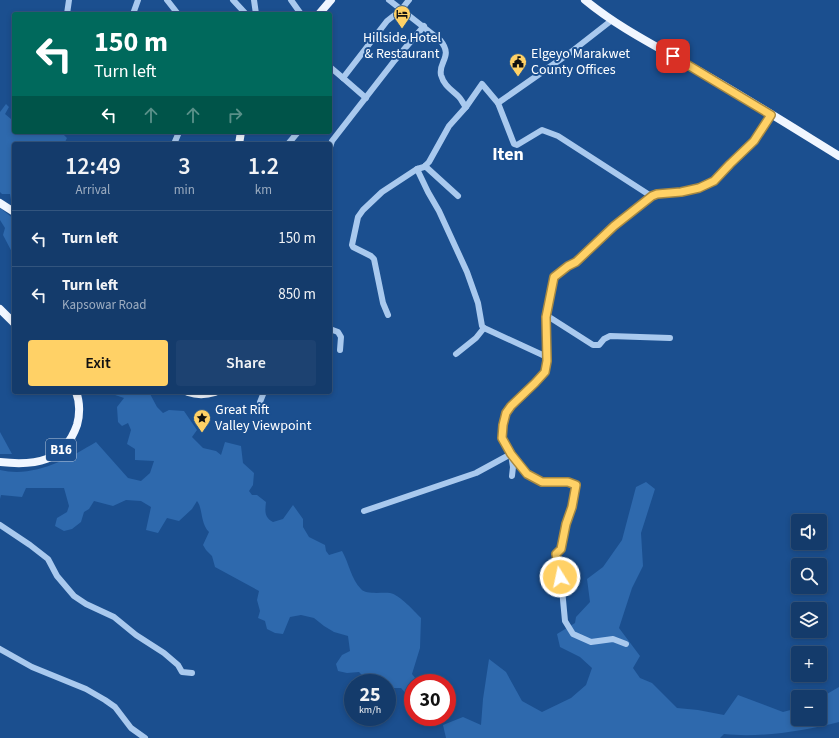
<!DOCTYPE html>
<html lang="en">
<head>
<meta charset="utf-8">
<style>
	:root { --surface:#143b6b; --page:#1d4271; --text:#f1f3f6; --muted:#9dadc1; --line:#33557e; --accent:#ffd166 }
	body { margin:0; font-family:"Source Sans 3",sans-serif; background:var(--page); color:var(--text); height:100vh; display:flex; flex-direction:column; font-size:15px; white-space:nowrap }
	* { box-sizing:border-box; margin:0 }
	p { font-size:13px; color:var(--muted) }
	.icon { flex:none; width:22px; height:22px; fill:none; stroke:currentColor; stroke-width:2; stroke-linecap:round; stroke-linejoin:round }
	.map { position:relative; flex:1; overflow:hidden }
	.sheet { position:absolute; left:12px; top:142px; width:320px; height:252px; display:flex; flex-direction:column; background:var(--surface); border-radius:4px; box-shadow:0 2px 6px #0003,0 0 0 1px var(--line) }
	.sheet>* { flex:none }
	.guide { position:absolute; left:12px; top:12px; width:320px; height:122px; border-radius:4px; box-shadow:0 2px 6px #0003,0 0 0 1px var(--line); background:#00695c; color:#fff; overflow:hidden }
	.fabs { position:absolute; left:791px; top:514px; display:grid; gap:8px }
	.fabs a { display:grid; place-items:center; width:36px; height:36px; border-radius:4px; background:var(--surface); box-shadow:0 2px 6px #0003,0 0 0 1px var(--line); font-size:20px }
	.speed { position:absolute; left:344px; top:674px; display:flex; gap:8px; font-size:20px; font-weight:700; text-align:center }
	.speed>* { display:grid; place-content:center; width:52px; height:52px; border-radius:50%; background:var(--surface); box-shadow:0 2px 6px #0003,0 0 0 1px var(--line); line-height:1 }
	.speed small { font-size:10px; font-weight:400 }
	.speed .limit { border:6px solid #d22; background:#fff; color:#111 }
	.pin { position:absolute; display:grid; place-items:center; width:34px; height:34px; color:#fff; margin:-17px; border-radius:8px; box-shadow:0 2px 6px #0006 }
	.me { position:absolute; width:44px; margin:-22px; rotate:350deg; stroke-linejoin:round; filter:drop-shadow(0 0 3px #0008) }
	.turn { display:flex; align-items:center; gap:14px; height:84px; padding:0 16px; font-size:18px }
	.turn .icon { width:52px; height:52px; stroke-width:2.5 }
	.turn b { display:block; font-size:28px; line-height:34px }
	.lanes { display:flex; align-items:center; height:38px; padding:0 16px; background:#0003; justify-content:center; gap:20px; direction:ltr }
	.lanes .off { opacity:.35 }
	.eta { display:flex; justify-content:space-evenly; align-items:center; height:68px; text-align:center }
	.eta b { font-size:24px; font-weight:600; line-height:28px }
	.cta { display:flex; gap:8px; margin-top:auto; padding:8px 16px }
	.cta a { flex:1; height:46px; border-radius:4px; background:var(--accent); color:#111; font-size:16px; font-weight:600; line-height:46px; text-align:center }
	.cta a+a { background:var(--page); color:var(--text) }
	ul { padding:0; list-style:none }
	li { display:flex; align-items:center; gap:12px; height:56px; padding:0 16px; border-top:1px solid var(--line) }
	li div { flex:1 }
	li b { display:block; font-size:15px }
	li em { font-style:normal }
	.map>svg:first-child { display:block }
	.green { fill:#2e69ad }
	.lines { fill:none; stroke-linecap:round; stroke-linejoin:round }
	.minor { stroke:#a9c9ee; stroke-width:6 }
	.major { stroke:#f0f6ff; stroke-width:8 }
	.route-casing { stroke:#a68842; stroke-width:10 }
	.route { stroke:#ffd166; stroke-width:7 }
	.labels { text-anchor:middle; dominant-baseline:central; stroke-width:4; stroke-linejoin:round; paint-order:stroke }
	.shield { fill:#1b4f8f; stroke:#bbcadd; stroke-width:1 }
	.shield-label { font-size:13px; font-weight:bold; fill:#fff }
	.poi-label { font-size:14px; fill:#fff; stroke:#1b4f8f; text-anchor:start }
	.district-label { font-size:18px; font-weight:bold; fill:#fff; stroke:#1b4f8f }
</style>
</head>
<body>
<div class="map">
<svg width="839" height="738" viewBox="0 0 839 738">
	<rect width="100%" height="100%" fill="#1b4f8f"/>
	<g class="green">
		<polygon points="6,104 9,107 5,114 11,119 14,118 14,132 61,132 67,138 64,144 14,144 14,202 11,200 10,194 2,194 0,192 0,112"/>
		<polygon points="0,208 14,219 14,256 3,235 5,228 0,220"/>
		<path d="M110,392H149L157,407L163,413L169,410L184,411L197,430L192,437L203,448L216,451L221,455L225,442L241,446L243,463L254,473L253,485L249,491L252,495H257L266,502C265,511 264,517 273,522L283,519L293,505L303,519V527L309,537L325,545L326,551L329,555L342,551C349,563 351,579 361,589C366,595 382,592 390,593C400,595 414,611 421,618L420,648L412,674L419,683H413V697L408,696L401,688H387V683C372,683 370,683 359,672L347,673L338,671L336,664L342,655L350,651L348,636L334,632L324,626L314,618L301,615L290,617L283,634L275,633L267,629L265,621L258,618L260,611L257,600L259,591L215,567L212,556L206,550L203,545L209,532C200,523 203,508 197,501L192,509L179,521L167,518L158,533L146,530L151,507L141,501L126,500L113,506L94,501L89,509L84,512L81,522L72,529L64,531L55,526L57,518L67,512L69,506L64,488H26L22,497L1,495L0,499V470C34,478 68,459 96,442L128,478L141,481L150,473L154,461L135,460V449L127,444L131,430L128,423L122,426L118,422L117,407L124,398L112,394Z"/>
		<polygon points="0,432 12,454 0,454"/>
		<path d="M646,482L655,489L641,533L643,566L632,588L619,628L640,656L633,668L640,678L652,683L677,708L698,710L724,715L738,695L783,712L798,708V719H820V698L839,687V722C804,731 760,738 724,734L720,738H446L443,725L463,717L481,725L483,699L489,659L506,672L522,701L542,712L571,698L586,685L592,668L580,657L560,647L557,634L575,623L576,617L590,602L587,579L603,567L622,540L636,487Z"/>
	</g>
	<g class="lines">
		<g class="minor">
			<polyline points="167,0 178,14"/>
			<polyline points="233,0 246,14"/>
			<polyline points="254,0 256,14"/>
			<polyline points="291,0 301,14"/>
			<polyline points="67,14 69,0"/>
			<polyline points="133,14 138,0"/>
			<polyline points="612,20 571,52 498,103 514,144 517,145 542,130 558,136 651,196"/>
			<polyline points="330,67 343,78 387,21 401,10 409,0"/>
			<polyline points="343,78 366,98"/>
			<polyline points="466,107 482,84 498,103"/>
			<polyline points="174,144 179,132"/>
			<polyline points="288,144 298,132"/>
			<polyline points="330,147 332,141 395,60 424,26"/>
			<polyline points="425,166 458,196"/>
			<polyline points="417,169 428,192 439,211 467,272 478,303 482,326 484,328 476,338 456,354"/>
			<path d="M388,315L383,303L374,259L371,256L353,247L352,245L358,217L363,210L382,192L417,169L424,167L429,162L449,126L466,107C463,104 462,100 459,97C452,90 444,86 441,75C438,61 454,57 440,40L389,0"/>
			<polyline points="546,315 593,345 599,345 604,339 610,336 670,338"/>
			<polyline points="484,328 547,357"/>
			<polyline points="330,329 338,332 341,337 340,350"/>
			<polyline points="260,402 264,392"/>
			<polyline points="512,476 513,467 511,454 503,438 503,425 506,413 511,406 535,383 545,372 547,361 546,317 552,284 554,277 568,266 576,263 614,226 651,196 657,194 681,192 699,188 714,181 729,164 754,141 771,115"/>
			<path d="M364,511L476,473L511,454C516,460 521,469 527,474C541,486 560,479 576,485L572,507L566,524L561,549L557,554L562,589L565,621L573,634L591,642L613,639L626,644"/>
			<polyline points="0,525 30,545 48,559 57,576 74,596 86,604 114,617 136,635 164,653 178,665 182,672 192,673"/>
			<polyline points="0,649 32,667 86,689 105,700 115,707 131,728 145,738"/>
		</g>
		<g class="major">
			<path d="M585,0C620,29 660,48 699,71C746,98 792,127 839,156"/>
			<polyline points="319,14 331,0"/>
			<polyline points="239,144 241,132"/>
			<polyline points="0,203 14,212"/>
			<polyline points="0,309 14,323"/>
			<path d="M188,392C197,395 205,395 215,392"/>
			<path d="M0,462C35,466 64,462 77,425C80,415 80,402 76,392"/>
		</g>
	</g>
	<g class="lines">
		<g class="route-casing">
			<polyline id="route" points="560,577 556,554 561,549 566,524 572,507 576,485 568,482 542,482 527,474 511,454 502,438 503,425 506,413 511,406 535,383 545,372 547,361 546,317 554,277 568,266 576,262 614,226 652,196 657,194 681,192 699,188 714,181 730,164 754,141 771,115 673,56"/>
		</g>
		<use href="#route" class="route"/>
	</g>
	<defs>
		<g id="hotel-pin" transform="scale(0.9)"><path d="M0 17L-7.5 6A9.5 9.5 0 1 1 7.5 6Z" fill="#ffd166" stroke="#1b4f8f"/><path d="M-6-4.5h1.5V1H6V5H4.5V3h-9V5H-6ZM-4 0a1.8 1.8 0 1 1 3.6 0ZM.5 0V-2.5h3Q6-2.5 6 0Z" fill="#111"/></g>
		<g id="civic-pin" transform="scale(0.9)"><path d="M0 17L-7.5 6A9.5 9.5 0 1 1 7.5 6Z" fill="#ffd166" stroke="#1b4f8f"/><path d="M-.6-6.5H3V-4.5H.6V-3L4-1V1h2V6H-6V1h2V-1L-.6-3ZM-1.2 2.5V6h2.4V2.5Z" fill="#111"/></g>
		<g id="sight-pin" transform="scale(0.9)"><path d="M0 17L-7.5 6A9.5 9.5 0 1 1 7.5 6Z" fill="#ffd166" stroke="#1b4f8f"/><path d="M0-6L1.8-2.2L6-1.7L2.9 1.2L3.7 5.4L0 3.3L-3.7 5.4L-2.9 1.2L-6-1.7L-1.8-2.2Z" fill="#111"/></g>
	</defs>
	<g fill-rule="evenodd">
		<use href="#hotel-pin" x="402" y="14"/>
		<use href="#civic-pin" x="518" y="62"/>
		<use href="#sight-pin" x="202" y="418"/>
	</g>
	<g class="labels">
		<rect class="shield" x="46" y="439" width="30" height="22" rx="3"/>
		<g class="shield-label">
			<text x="61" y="450">B16</text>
		</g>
		<g class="poi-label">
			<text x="402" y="38" text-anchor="middle">Hillside Hotel<tspan x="402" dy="16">&amp; Restaurant</tspan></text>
			<text x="531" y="54">Elgeyo Marakwet<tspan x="531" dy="16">County Offices</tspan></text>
			<text x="215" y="410">Great Rift<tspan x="215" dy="16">Valley Viewpoint</tspan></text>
		</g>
		<g class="district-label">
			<text x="508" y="154">Iten</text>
		</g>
	</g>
</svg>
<div class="fabs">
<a><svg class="icon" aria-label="sound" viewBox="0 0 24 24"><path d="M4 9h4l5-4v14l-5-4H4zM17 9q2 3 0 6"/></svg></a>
<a><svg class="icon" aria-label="search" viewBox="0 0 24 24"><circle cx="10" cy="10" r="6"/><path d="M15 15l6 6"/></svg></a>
<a><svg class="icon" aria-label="layers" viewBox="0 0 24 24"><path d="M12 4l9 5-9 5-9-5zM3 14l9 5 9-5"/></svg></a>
<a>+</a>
<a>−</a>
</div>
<div class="speed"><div>25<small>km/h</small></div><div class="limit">30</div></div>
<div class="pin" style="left:673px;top:56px;background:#d93025"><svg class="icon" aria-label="arrive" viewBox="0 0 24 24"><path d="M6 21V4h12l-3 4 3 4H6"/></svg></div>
<svg class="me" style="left:560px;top:577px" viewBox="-20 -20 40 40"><circle r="17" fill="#ffd166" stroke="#fff" stroke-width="3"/><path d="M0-11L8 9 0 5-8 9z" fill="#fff"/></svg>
<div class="guide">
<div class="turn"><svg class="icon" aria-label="left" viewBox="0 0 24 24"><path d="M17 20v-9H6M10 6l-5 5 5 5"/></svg><div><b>150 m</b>Turn left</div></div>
<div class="lanes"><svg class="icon" aria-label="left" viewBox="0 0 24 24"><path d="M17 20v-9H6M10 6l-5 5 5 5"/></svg><svg class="icon off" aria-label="ahead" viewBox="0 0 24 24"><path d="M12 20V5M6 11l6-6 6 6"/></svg><svg class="icon off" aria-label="ahead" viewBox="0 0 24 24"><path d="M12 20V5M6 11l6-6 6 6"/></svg><svg class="icon off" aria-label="right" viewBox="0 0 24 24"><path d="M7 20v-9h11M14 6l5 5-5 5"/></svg></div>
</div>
<section class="sheet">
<div class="eta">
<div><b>12:49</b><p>Arrival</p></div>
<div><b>3</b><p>min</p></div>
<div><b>1.2</b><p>km</p></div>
</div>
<ul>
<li><svg class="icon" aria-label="left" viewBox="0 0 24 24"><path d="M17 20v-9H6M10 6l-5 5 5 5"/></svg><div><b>Turn left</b></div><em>150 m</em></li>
<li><svg class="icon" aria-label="left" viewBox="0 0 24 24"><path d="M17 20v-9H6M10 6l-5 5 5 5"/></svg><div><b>Turn left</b><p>Kapsowar Road</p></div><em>850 m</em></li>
</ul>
<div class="cta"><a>Exit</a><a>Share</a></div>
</section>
</div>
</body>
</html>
